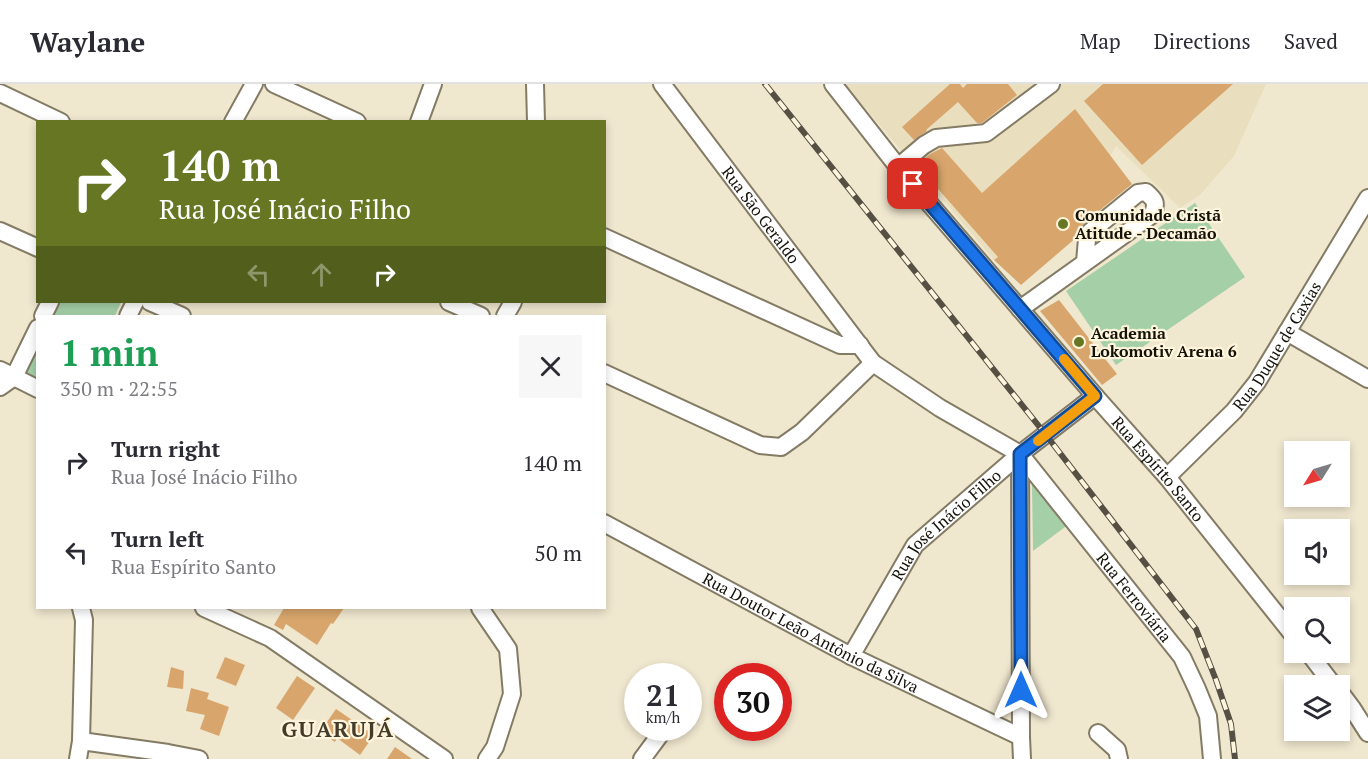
<!DOCTYPE html>
<html lang="en">
<head>
<meta charset="utf-8">
<style>
	:root { --surface:#fff; --page:#f7f7f7; --text:#2b2b33; --muted:#7c7c81; --line:#e1e1e2 }
	body { margin:0; font-family:"PT Serif",serif; background:var(--page); color:var(--text); height:100vh; display:flex; flex-direction:column; font-size:22px; white-space:nowrap }
	* { box-sizing:border-box; margin:0 }
	p { font-size:20px; color:var(--muted) }
	.icon { flex:none; width:33px; height:33px; fill:none; stroke:currentColor; stroke-width:2; stroke-linecap:round; stroke-linejoin:round }
	.map { position:relative; flex:1; overflow:hidden }
	.drawer { position:absolute; left:36px; top:231px; width:570px; height:294px; display:flex; flex-direction:column; background:var(--surface); border-radius:0px; box-shadow:0 3px 9px #0003 }
	.drawer>* { flex:none }
	.hud { position:absolute; left:36px; top:36px; width:570px; height:183px; border-radius:0px; box-shadow:0 3px 9px #0003; background:#677623; color:#fff; overflow:hidden }
	.needle { width:39px; rotate:233deg }
	.buttons { position:absolute; left:1284px; top:357px; display:grid; gap:12px }
	.buttons a { display:grid; place-items:center; width:66px; height:66px; border-radius:0px; background:var(--surface); box-shadow:0 3px 9px #0003; font-size:30px }
	.speed { position:absolute; left:624px; top:579px; display:flex; gap:12px; font-size:30px; font-weight:700; text-align:center }
	.speed>* { display:grid; place-content:center; width:78px; height:78px; border-radius:50%; background:var(--surface); box-shadow:0 3px 9px #0003; line-height:1 }
	.speed small { font-size:15px; font-weight:400 }
	.speed .limit { border:9px solid #d22; background:#fff; color:#111 }
	.pin { position:absolute; display:grid; place-items:center; width:51px; height:51px; color:#fff; margin:-26px; border-radius:12px; box-shadow:0 3px 9px #0006 }
	.me { position:absolute; width:66px; margin:-33px; rotate:0deg; stroke-linejoin:round; filter:drop-shadow(0 0 4px #0008) }
	.turn { display:flex; align-items:center; gap:21px; height:126px; padding:0 24px; font-size:27px }
	.turn .icon { width:78px; height:78px; stroke-width:2.5 }
	.turn b { display:block; font-size:42px; line-height:51px }
	.lanes { display:flex; align-items:center; height:57px; padding:0 24px; background:#0003; justify-content:center; gap:30px; direction:ltr }
	.lanes .off { opacity:.35 }
	.round { display:grid; place-items:center; flex:none; width:63px; height:63px; border-radius:0px; background:var(--page) }
	.summary { display:flex; align-items:center; justify-content:space-between; height:102px; padding:0 24px }
	h1 { font-size:36px; font-weight:700; line-height:45px; color:#1e9e55 }
	ul { padding:0; list-style:none }
	li { display:flex; align-items:center; gap:18px; height:90px; padding:0 24px }
	li div { flex:1 }
	li b { display:block; font-size:22px }
	li em { font-style:normal }
	header { display:flex; align-items:center; gap:36px; box-sizing:border-box; height:84px; padding:0 30px; background:var(--surface); border-bottom:2px solid var(--line) }
	header strong { font-size:28px }
	nav { display:flex; gap:33px; margin-inline-start:auto; font-size:21px }
	.map>svg:first-child { display:block }
	.built { fill:#e9debd }
	.green { fill:#a4cfa7 }
	.building { fill:#d8a66c }
	.lines { fill:none; stroke-linecap:round; stroke-linejoin:round }
	.minor-casing { stroke:#847b65; stroke-width:20 }
	.minor { stroke:#fff; stroke-width:16 }
	.rail-casing { stroke:#555043; stroke-width:6 }
	.rail { stroke:#fef5dc; stroke-width:4; stroke-dasharray:11; stroke-linecap:butt }
	.route-casing { stroke:#114b97; stroke-width:15 }
	.route { stroke:#1a73e8; stroke-width:10 }
	.slow { stroke:#f59e0b; stroke-width:10 }
	.poi-dot { fill:#677623; stroke:#fef5dc; stroke-width:2 }
	.labels { text-anchor:middle; dominant-baseline:central; stroke-width:4.5; stroke-linejoin:round; paint-order:stroke }
	.street-label { font-size:16px; fill:#141108; stroke:#fef5dc }
	.poi-label { font-size:16px; font-weight:bold; fill:#141108; stroke:#fef5dc; text-anchor:start }
	.district-label { font-size:22px; font-weight:bold; letter-spacing:1.5px; fill:#443c28; stroke:#fef5dc }
</style>
</head>
<body>
<header>
<strong>Waylane</strong>
<nav><a>Map</a><a>Directions</a><a>Saved</a></nav>
</header>
<div class="map">
<svg width="1368" height="675" viewBox="0 0 1368 675">
	<rect width="100%" height="100%" fill="#f0e7cf"/>
	<polygon class="built" points="845,0 1266,0 1234,72 1200,111 1180,124 1116,62 1110,72 994,176"/>
	<g class="green">
		<polygon points="1195,119 1245,193 1116,281 1066,207"/>
		<polygon points="58,218 121,218 115,232 52,232"/>
		<polygon points="37,263 37,296 26,290"/>
		<polygon points="1033,399 1069,440 1033,467 1032,401"/>
	</g>
	<g class="building">
		<polygon points="950,0 960,0 963,4 967,0 1008,0 1017,11 982,39 977,39 958,18 926,46 927,47 914,56 902,43"/>
		<polygon points="1103,0 1233,0 1142,81 1084,17"/>
		<polygon points="1075,25 1132,100 1083,140 1077,153 1021,201 994,176 998,173 917,81 930,70 942,64 982,109"/>
		<polygon points="1059,216 1117,290 1102,301 1040,227"/>
		<polygon points="284,524 344,524 333,540 331,539 317,561 286,540 283,546 274,541"/>
		<polygon points="225,573 245,581 236,602 216,594"/>
		<polygon points="171,583 184,587 183,605 167,603"/>
		<polygon points="297,592 315,604 293,636 276,624"/>
		<polygon points="191,604 209,609 207,615 229,623 219,652 200,645 205,631 186,627"/>
		<polygon points="336,625 374,651 360,671 337,654 335,658 320,648"/>
		<polygon points="395,663 412,675 387,675"/>
	</g>
	<g class="lines">
		<g class="minor-casing">
			<g id="minor">
				<polyline points="274,0 357,38"/>
				<polyline points="535,0 536,38"/>
				<path id="s1" d="M662,0L873,279L940,324L1020,370L1182,573L1197,605L1208,632L1212,675"/>
				<path id="s2" d="M833,0L898,83L1095,312L1167,393L1294,552"/>
				<polyline points="0,9 61,38"/>
				<polyline points="233,38 254,0"/>
				<polyline points="419,38 433,0"/>
				<polyline points="898,83 924,61 936,54 986,49 1051,0"/>
				<polyline points="0,147 38,164"/>
				<polyline points="604,153 840,261 860,261"/>
				<polyline points="150,218 182,232"/>
				<polyline points="449,218 481,232"/>
				<path d="M1020,225L1153,130C1157,118 1155,116 1146,108L1138,109L1090,148L1087,155L1085,178"/>
				<polyline points="43,232 50,218"/>
				<polyline points="128,232 135,218"/>
				<polyline points="505,232 513,218"/>
				<polyline points="1287,248 1368,295"/>
				<polyline points="0,286 38,305"/>
				<polyline points="604,289 760,361 781,363 802,348 873,279"/>
				<polyline points="0,303 14,293 38,244"/>
				<polyline points="1020,370 1021,653 1022,675"/>
				<path id="s3" d="M1167,393L1234,327L1257,298L1368,114"/>
				<path id="s4" d="M604,439L851,572L1021,653"/>
				<polyline points="204,524 270,554 444,675"/>
				<polyline points="480,524 508,565 512,610 495,663 487,675"/>
				<polyline points="1308,568 1334,602"/>
				<path id="s5" d="M851,572L915,461L1020,370L1095,312"/>
				<polyline points="1340,608 1352,624 1368,649"/>
				<polyline points="1098,649 1117,666 1119,675"/>
				<polyline points="81,657 168,669 199,675"/>
				<polyline points="78,675 81,657 84,536 81,524"/>
				<polyline points="642,675 662,648"/>
			</g>
		</g>
		<use href="#minor" class="minor"/>
		<g class="rail-casing">
			<polyline id="rail" points="765,0 1046,351 1196,545 1216,596 1231,640 1235,675"/>
		</g>
		<use href="#rail" class="rail"/>
	</g>
	<g class="lines">
		<g class="route-casing">
			<polyline id="route" points="913,100 1095,312 1020,370 1021,606"/>
		</g>
		<use href="#route" class="route"/>
		<polyline class="slow" points="1038,357 1095,312 1064,275"/>
	</g>
	<g class="poi-dot">
		<circle cx="1063" cy="140" r="6"/>
		<circle cx="1079" cy="258" r="6"/>
	</g>
	<g class="labels">
		<g class="street-label">
			<text stroke="none"><textPath href="#s1" startOffset="164">Rua São Geraldo</textPath></text>
			<text stroke="none"><textPath href="#s3" startOffset="172">Rua Duque de Caxias</textPath></text>
			<text stroke="none"><textPath href="#s2" startOffset="504">Rua Espírito Santo</textPath></text>
			<text stroke="none"><textPath href="#s5" startOffset="164">Rua José Inácio Filho</textPath></text>
			<text stroke="none"><textPath href="#s1" startOffset="706">Rua Ferroviária</textPath></text>
			<text stroke="none"><textPath href="#s4" startOffset="234">Rua Doutor Leão Antônio da Silva</textPath></text>
		</g>
		<g class="poi-label">
			<text x="1075" y="131">Comunidade Cristã<tspan x="1075" dy="18">Atitude - Decamão</tspan></text>
			<text x="1091" y="249">Academia<tspan x="1091" dy="18">Lokomotiv Arena 6</tspan></text>
		</g>
		<g class="district-label">
			<text x="338" y="644">GUARUJÁ</text>
		</g>
	</g>
</svg>
<div class="buttons">
<a><svg class="needle" viewBox="-14 -14 28 28"><path d="M0-13l5 13h-10z" fill="#e53935"/><path d="M0 13l5-13h-10z" fill="#7c7c81"/></svg></a>
<a><svg class="icon" aria-label="sound" viewBox="0 0 24 24"><path d="M4 9h4l5-4v14l-5-4H4zM17 9q2 3 0 6"/></svg></a>
<a><svg class="icon" aria-label="search" viewBox="0 0 24 24"><circle cx="10" cy="10" r="6"/><path d="M15 15l6 6"/></svg></a>
<a><svg class="icon" aria-label="layers" viewBox="0 0 24 24"><path d="M12 4l9 5-9 5-9-5zM3 14l9 5 9-5"/></svg></a>
</div>
<div class="speed"><div>21<small>km/h</small></div><div class="limit">30</div></div>
<div class="pin" style="left:913px;top:100px;background:#d93025"><svg class="icon" aria-label="arrive" viewBox="0 0 24 24"><path d="M6 21V4h12l-3 4 3 4H6"/></svg></div>
<svg class="me" style="left:1021px;top:606px" viewBox="-20 -20 40 40"><path d="M0-17L14 15 0 8-14 15z" fill="#1a73e8" stroke="#fff" stroke-width="4"/></svg>
<div class="hud">
<div class="turn"><svg class="icon" aria-label="right" viewBox="0 0 24 24"><path d="M7 20v-9h11M14 6l5 5-5 5"/></svg><div><b>140 m</b>Rua José Inácio Filho</div></div>
<div class="lanes"><svg class="icon off" aria-label="left" viewBox="0 0 24 24"><path d="M17 20v-9H6M10 6l-5 5 5 5"/></svg><svg class="icon off" aria-label="ahead" viewBox="0 0 24 24"><path d="M12 20V5M6 11l6-6 6 6"/></svg><svg class="icon" aria-label="right" viewBox="0 0 24 24"><path d="M7 20v-9h11M14 6l5 5-5 5"/></svg></div>
</div>
<section class="drawer">
<div class="summary"><div><h1>1 min</h1><p>350 m · 22:55</p></div><a class="round"><svg class="icon" aria-label="close" viewBox="0 0 24 24"><path d="M6 6l12 12M18 6L6 18"/></svg></a></div>
<ul>
<li><svg class="icon" aria-label="right" viewBox="0 0 24 24"><path d="M7 20v-9h11M14 6l5 5-5 5"/></svg><div><b>Turn right</b><p>Rua José Inácio Filho</p></div><em>140 m</em></li>
<li><svg class="icon" aria-label="left" viewBox="0 0 24 24"><path d="M17 20v-9H6M10 6l-5 5 5 5"/></svg><div><b>Turn left</b><p>Rua Espírito Santo</p></div><em>50 m</em></li>
</ul>
</section>
</div>
</body>
</html>
